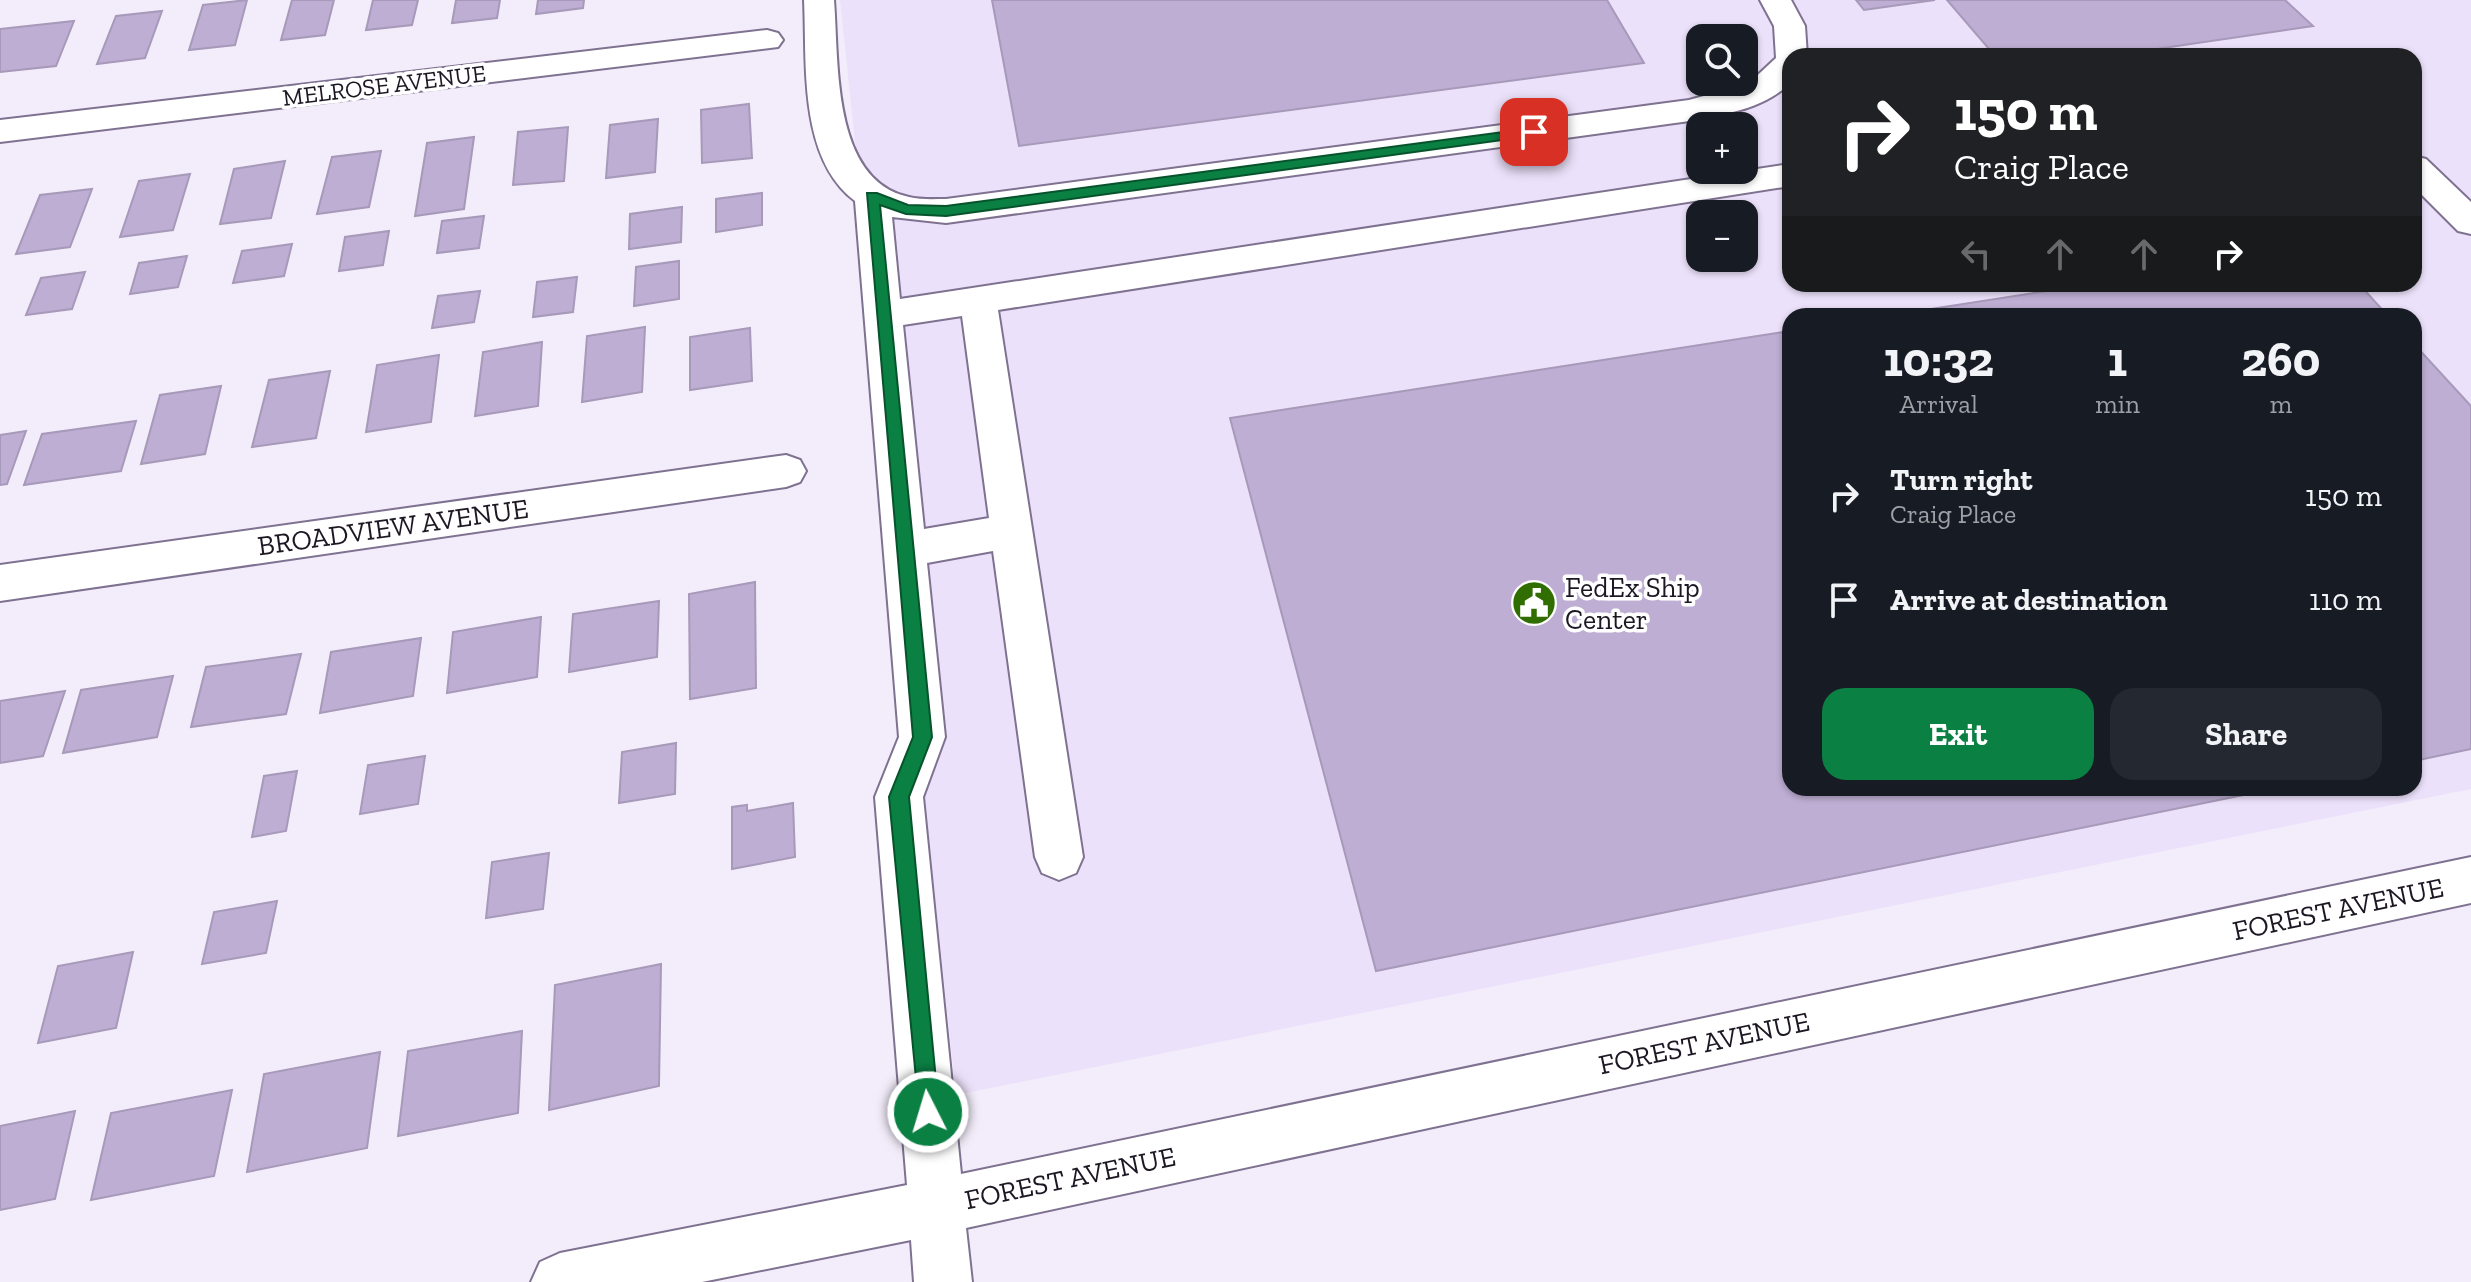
<!DOCTYPE html>
<html lang="en">
<head>
<meta charset="utf-8">
<style>
	:root { --surface:#171b24; --page:#242831; --text:#f1f3f6; --muted:#9ea1a6; --accent:#0b8043 }
	body { margin:0; font-family:"Zilla Slab",serif; background:var(--page); color:var(--text); height:100vh; display:flex; flex-direction:column; font-size:30px; white-space:nowrap }
	* { box-sizing:border-box; margin:0 }
	p { font-size:26px; color:var(--muted) }
	.icon { flex:none; width:44px; height:44px; fill:none; stroke:currentColor; stroke-width:2; stroke-linecap:round; stroke-linejoin:round }
	.map { position:relative; flex:1; overflow:hidden }
	.side { position:absolute; left:1782px; top:308px; width:640px; height:488px; display:flex; flex-direction:column; background:var(--surface); border-radius:24px; box-shadow:0 2px 6px #0004 }
	.side>* { flex:none }
	.guide { position:absolute; left:1782px; top:48px; width:640px; height:244px; border-radius:24px; box-shadow:0 2px 6px #0004; background:#202124; color:#fff; overflow:hidden }
	.buttons { position:absolute; left:1686px; top:24px; display:grid; gap:16px }
	.buttons a { display:grid; place-items:center; width:72px; height:72px; border-radius:16px; background:var(--surface); box-shadow:0 2px 6px #0004; font-size:40px }
	.pin { position:absolute; display:grid; place-items:center; width:68px; height:68px; color:#fff; margin:-34px; border-radius:16px; box-shadow:0 4px 12px #0006 }
	.me { position:absolute; width:88px; margin:-44px; rotate:355deg; stroke-linejoin:round; filter:drop-shadow(0 0 6px #0008) }
	.turn { display:flex; align-items:center; gap:28px; height:168px; padding:0 40px; font-size:36px }
	.turn .icon { width:104px; height:104px; stroke-width:2.5 }
	.turn b { display:block; font-size:56px; line-height:68px }
	.lanes { display:flex; align-items:center; height:76px; padding:0 40px; background:#0003; justify-content:center; gap:40px; direction:ltr }
	.lanes .off { opacity:.35 }
	.eta { display:flex; justify-content:space-evenly; align-items:center; height:136px; text-align:center }
	.eta b { font-size:48px; font-weight:700; line-height:56px }
	.button { display:flex; gap:16px; margin-top:auto; padding:16px 40px }
	.button a { flex:1; height:92px; border-radius:24px; background:var(--accent); color:#fff; font-size:32px; font-weight:700; line-height:92px; text-align:center }
	.button a+a { background:var(--page); color:var(--text) }
	ul { padding:0; list-style:none }
	li { display:flex; align-items:center; gap:24px; height:104px; padding:0 40px }
	li div { flex:1 }
	li b { display:block; font-size:30px }
	li em { font-style:normal }
	.map>svg:first-child { display:block }
	.built { fill:#ece1fa; fill-rule:evenodd }
	.building { fill:#beaed3; stroke:#a799b9; stroke-width:2 }
	.lines { fill:none; stroke-linecap:round; stroke-linejoin:round }
	.minor-casing { stroke:#7f7291; stroke-width:4 }
	.minor { fill:#fff; fill-rule:evenodd }
	.route { fill:#0b8043; stroke:#07532c; stroke-width:2 }
	.labels { text-anchor:middle; dominant-baseline:central; stroke-width:7; stroke-linejoin:round; paint-order:stroke }
	.far-street-label { font-size:24px; fill:#1d1723; stroke:#fff }
	.street-label { font-size:28px; fill:#1d1723; stroke:#fff }
	.poi-label { font-size:28px; fill:#1d1723; stroke:#fff; text-anchor:start }
</style>
</head>
<body>
<div class="map">
<svg width="2471" height="1282" viewBox="0 0 2471 1282">
	<rect width="100%" height="100%" fill="#f3edfb"/>
	<path class="built" d="M840,0H2471V789L956,1095ZM1700,38H1744V82H1700ZM1790,56H2414V284H1790ZM1700,126H1744V170H1700ZM1700,214H1744V258H1700ZM1790,316H2414V788H1790Z"/>
	<g class="building">
		<polygon points="247,0 235,45 189,50 203,5"/>
		<polygon points="292,0 334,0 325,35 281,40"/>
		<polygon points="373,0 418,0 412,25 366,30"/>
		<polygon points="456,0 500,0 497,18 452,23"/>
		<polygon points="538,0 584,0 583,8 536,14"/>
		<polygon points="992,0 1607,0 1644,63 1019,146"/>
		<polygon points="1856,0 1935,0 1864,10"/>
		<polygon points="1947,0 2285,0 2313,26 2109,56 1995,56"/>
		<polygon points="162,11 145,58 97,64 116,16"/>
		<polygon points="74,21 56,66 0,72 0,29"/>
		<polygon points="749,104 752,158 702,163 701,110"/>
		<polygon points="658,119 655,172 606,178 610,125"/>
		<polygon points="568,127 564,181 513,185 518,132"/>
		<polygon points="474,137 464,209 415,216 427,143"/>
		<polygon points="381,151 369,207 317,214 332,157"/>
		<polygon points="285,161 271,218 220,224 234,169"/>
		<polygon points="190,174 173,230 120,237 139,181"/>
		<polygon points="92,189 70,247 16,254 40,195"/>
		<polygon points="762,193 762,225 716,232 716,199"/>
		<polygon points="682,207 681,242 629,249 630,214"/>
		<polygon points="484,216 479,248 437,253 442,221"/>
		<polygon points="389,231 383,265 339,271 345,237"/>
		<polygon points="292,244 284,276 233,283 242,251"/>
		<polygon points="187,256 178,287 130,294 139,263"/>
		<polygon points="679,261 679,299 634,306 636,267"/>
		<polygon points="85,272 72,309 26,315 41,278"/>
		<polygon points="577,277 573,312 533,317 537,282"/>
		<polygon points="2092,284 2359,284 2388,316 1886,316"/>
		<polygon points="480,291 474,322 432,328 438,296"/>
		<polygon points="645,327 642,392 582,402 587,336"/>
		<polygon points="750,328 752,381 690,390 690,337"/>
		<polygon points="1790,331 1790,788 2278,788 1376,971 1230,418"/>
		<polygon points="542,342 538,406 475,416 483,352"/>
		<polygon points="2414,344 2471,406 2471,749 2414,761"/>
		<polygon points="439,355 431,422 366,432 377,365"/>
		<polygon points="330,371 316,438 252,447 269,380"/>
		<polygon points="221,386 205,454 141,464 160,395"/>
		<polygon points="136,421 121,471 24,485 42,434"/>
		<polygon points="26,431 7,484 0,485 0,435"/>
		<polygon points="755,582 756,688 690,699 689,594"/>
		<polygon points="659,601 657,657 569,672 573,614"/>
		<polygon points="541,617 537,677 447,693 453,632"/>
		<polygon points="421,638 413,696 320,713 331,652"/>
		<polygon points="301,654 286,714 191,727 206,667"/>
		<polygon points="173,676 157,737 63,753 81,690"/>
		<polygon points="65,691 43,756 0,763 0,701"/>
		<polygon points="676,743 675,794 619,803 622,752"/>
		<polygon points="425,756 418,804 360,814 368,765"/>
		<polygon points="297,771 286,831 252,837 264,776"/>
		<polygon points="793,803 795,857 732,869 732,807 747,805 747,811"/>
		<polygon points="549,853 543,909 486,918 492,862"/>
		<polygon points="277,901 266,953 202,964 214,912"/>
		<polygon points="133,952 116,1028 38,1043 58,966"/>
		<polygon points="661,964 659,1086 549,1110 555,985"/>
		<polygon points="522,1031 518,1113 398,1136 408,1051"/>
		<polygon points="380,1052 367,1148 247,1172 264,1074"/>
		<polygon points="232,1090 214,1176 91,1200 111,1113"/>
		<polygon points="75,1111 55,1199 0,1210 0,1126"/>
	</g>
	<g class="lines">
		<g class="minor-casing">
			<g id="minor">
				<path d="M804,0H834C839,62 831,180 909,197C921,200 934,199 946,199L1689,100L1748,84L1776,58L1774,26L1760,0H1791L1805,26L1807,56H1790V83C1767,106 1735,112 1704,119L946,223L892,217L900,299L1790,164V186L998,310L1083,857L1076,873L1059,880L1042,873L1035,857L993,551L927,563L945,737L923,797L961,1174L2471,857V903L966,1228L972,1282H914L911,1240L702,1282H531L540,1262L560,1253L907,1185L875,797L899,737L855,201C798,158 807,63 804,0ZM962,316L989,518L924,529L903,325Z"/>
				<polygon points="767,30 778,33 783,40 778,47 0,142 0,120"/>
				<polygon points="2414,156 2426,159 2471,202 2471,234 2458,231 2414,187"/>
				<polygon points="786,455 800,460 806,471 800,482 786,487 0,601 0,565"/>
			</g>
		</g>
		<use href="#minor" class="minor"/>
	</g>
	<polygon class="route" points="1534,128 1541,132 1539,135 946,216 906,214 880,205 932,737 909,797 939,1112 936,1120 928,1123 920,1120 889,797 913,737 867,193 877,193 908,205 946,206"/>
	<defs>
		<g id="civic-disc" transform="scale(2.3)"><circle r="9.5" fill="#306e02" stroke="#fff"/><path d="M-.6-6.5H3V-4.5H.6V-3L4-1V1h2V6H-6V1h2V-1L-.6-3ZM-1.2 2.5V6h2.4V2.5Z" fill="#fff"/></g>
	</defs>
	<g fill-rule="evenodd">
		<use href="#civic-disc" x="1534" y="603"/>
	</g>
	<g class="labels">
		<g class="far-street-label">
			<text transform="translate(384 85) rotate(-7)">MELROSE AVENUE</text>
		</g>
		<g class="street-label">
			<text transform="translate(393 527) rotate(-8)">BROADVIEW AVENUE</text>
			<text transform="translate(2338 909) rotate(-12)">FOREST AVENUE</text>
			<text transform="translate(1704 1043) rotate(-12)">FOREST AVENUE</text>
			<text transform="translate(1070 1178) rotate(-12)">FOREST AVENUE</text>
		</g>
		<g class="poi-label">
			<text x="1565" y="587">FedEx Ship<tspan x="1565" dy="32">Center</tspan></text>
		</g>
	</g>
</svg>
<div class="buttons">
<a><svg class="icon" aria-label="search" viewBox="0 0 24 24"><circle cx="10" cy="10" r="6"/><path d="M15 15l6 6"/></svg></a>
<a>+</a>
<a>−</a>
</div>
<div class="pin" style="left:1534px;top:132px;background:#d93025"><svg class="icon" aria-label="arrive" viewBox="0 0 24 24"><path d="M6 21V4h12l-3 4 3 4H6"/></svg></div>
<svg class="me" style="left:928px;top:1112px" viewBox="-20 -20 40 40"><circle r="17" fill="#0b8043" stroke="#fff" stroke-width="3"/><path d="M0-11L8 9 0 5-8 9z" fill="#fff"/></svg>
<div class="guide">
<div class="turn"><svg class="icon" aria-label="right" viewBox="0 0 24 24"><path d="M7 20v-9h11M14 6l5 5-5 5"/></svg><div><b>150 m</b>Craig Place</div></div>
<div class="lanes"><svg class="icon off" aria-label="left" viewBox="0 0 24 24"><path d="M17 20v-9H6M10 6l-5 5 5 5"/></svg><svg class="icon off" aria-label="ahead" viewBox="0 0 24 24"><path d="M12 20V5M6 11l6-6 6 6"/></svg><svg class="icon off" aria-label="ahead" viewBox="0 0 24 24"><path d="M12 20V5M6 11l6-6 6 6"/></svg><svg class="icon" aria-label="right" viewBox="0 0 24 24"><path d="M7 20v-9h11M14 6l5 5-5 5"/></svg></div>
</div>
<section class="side">
<div class="eta">
<div><b>10:32</b><p>Arrival</p></div>
<div><b>1</b><p>min</p></div>
<div><b>260</b><p>m</p></div>
</div>
<ul>
<li><svg class="icon" aria-label="right" viewBox="0 0 24 24"><path d="M7 20v-9h11M14 6l5 5-5 5"/></svg><div><b>Turn right</b><p>Craig Place</p></div><em>150 m</em></li>
<li><svg class="icon" aria-label="arrive" viewBox="0 0 24 24"><path d="M6 21V4h12l-3 4 3 4H6"/></svg><div><b>Arrive at destination</b></div><em>110 m</em></li>
</ul>
<div class="button"><a>Exit</a><a>Share</a></div>
</section>
</div>
</body>
</html>
